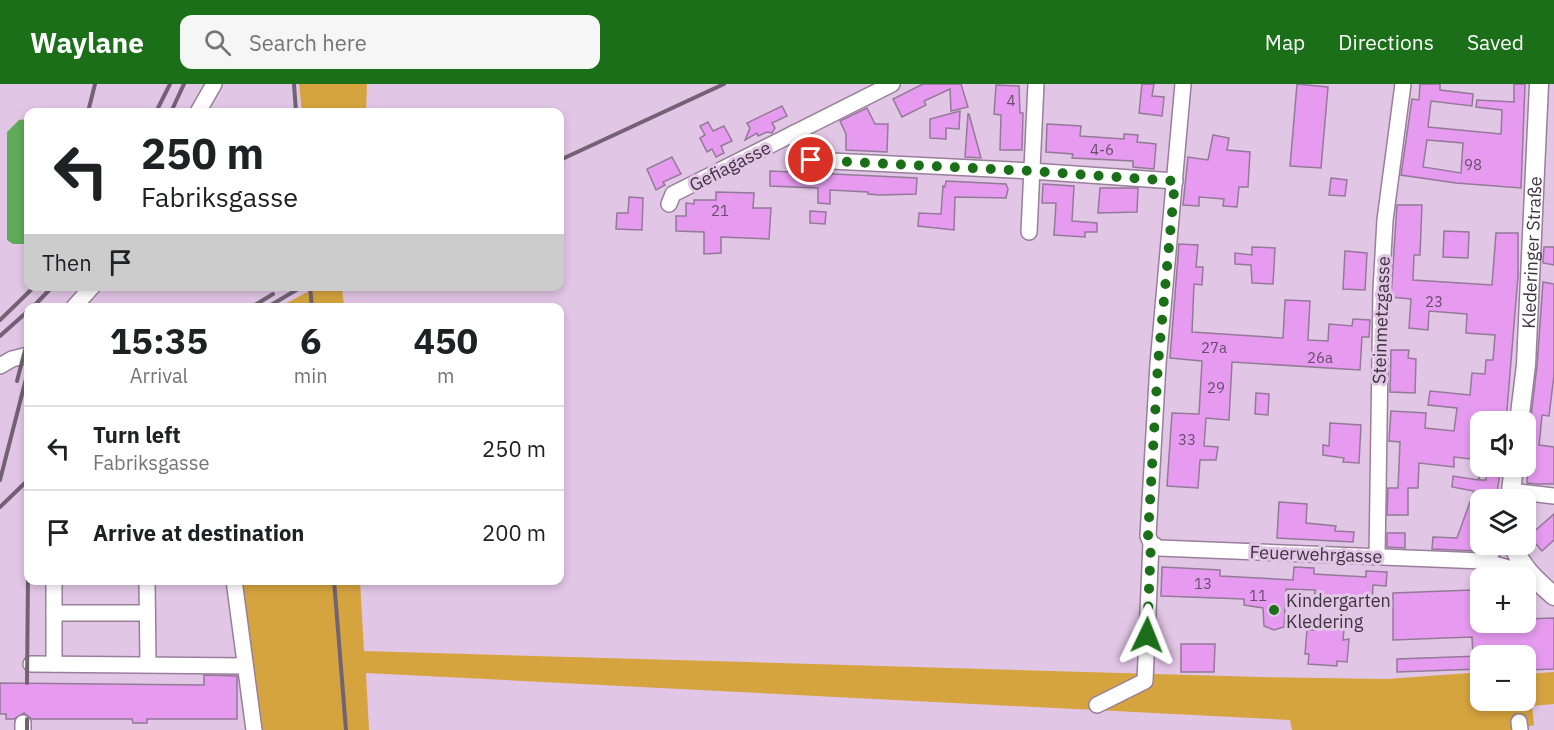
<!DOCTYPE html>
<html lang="en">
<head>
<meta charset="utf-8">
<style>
	:root { --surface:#fff; --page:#f6f6f6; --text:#202124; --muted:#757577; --line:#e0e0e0; --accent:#1b6f18 }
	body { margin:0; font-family:"IBM Plex Sans",sans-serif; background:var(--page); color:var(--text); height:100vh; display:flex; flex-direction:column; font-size:22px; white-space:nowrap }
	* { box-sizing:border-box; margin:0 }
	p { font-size:20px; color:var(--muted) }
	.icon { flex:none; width:33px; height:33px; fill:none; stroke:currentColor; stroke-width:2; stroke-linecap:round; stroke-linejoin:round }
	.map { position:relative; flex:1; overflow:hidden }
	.panel { position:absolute; left:24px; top:219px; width:540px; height:282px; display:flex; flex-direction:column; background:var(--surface); border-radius:12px; box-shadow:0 3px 9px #0003 }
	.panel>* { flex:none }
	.banner { position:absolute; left:24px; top:24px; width:540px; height:183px; border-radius:12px; box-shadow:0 3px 9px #0003; background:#fff; color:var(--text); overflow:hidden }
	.fabs { position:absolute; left:1470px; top:327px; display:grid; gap:12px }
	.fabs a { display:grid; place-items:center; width:66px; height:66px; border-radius:12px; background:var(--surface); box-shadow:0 3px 9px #0003; font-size:30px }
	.pin { position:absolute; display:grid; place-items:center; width:51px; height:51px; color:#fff; margin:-26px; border:3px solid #fff; border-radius:50%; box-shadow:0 2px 6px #0007 }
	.me { position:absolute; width:66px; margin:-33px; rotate:2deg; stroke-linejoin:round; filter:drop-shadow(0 0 4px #0008) }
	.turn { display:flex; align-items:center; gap:21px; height:126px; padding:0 18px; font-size:27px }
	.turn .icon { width:78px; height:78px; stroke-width:2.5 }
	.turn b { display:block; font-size:42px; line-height:51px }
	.then { display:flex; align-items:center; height:57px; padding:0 18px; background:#0003; gap:12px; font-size:22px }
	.eta { display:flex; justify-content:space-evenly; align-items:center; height:102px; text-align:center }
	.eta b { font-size:36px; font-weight:700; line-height:42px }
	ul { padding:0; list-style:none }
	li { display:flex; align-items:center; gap:18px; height:84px; padding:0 18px; border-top:2px solid var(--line) }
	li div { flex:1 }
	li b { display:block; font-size:22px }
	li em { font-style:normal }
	header { display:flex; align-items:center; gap:36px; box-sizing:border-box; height:84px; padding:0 30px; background:var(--accent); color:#fff }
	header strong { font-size:28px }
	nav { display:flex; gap:33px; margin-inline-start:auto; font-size:21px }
	.search { width:420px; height:54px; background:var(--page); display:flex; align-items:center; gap:15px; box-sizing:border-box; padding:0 21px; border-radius:12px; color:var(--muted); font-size:22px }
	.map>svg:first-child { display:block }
	.green { fill:#d5a43e }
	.water { fill:#5eab59 }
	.building { fill:#e69bf0; stroke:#937a97; stroke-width:1.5; fill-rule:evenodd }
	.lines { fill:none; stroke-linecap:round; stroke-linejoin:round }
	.minor-casing { stroke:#997f9c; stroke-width:18 }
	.major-casing { stroke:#997f9c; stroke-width:21 }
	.minor { stroke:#fff; stroke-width:15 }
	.major { stroke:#fff; stroke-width:18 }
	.rail { stroke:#726274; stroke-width:4 }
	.route { stroke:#1b6f18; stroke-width:10; stroke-dasharray:0 18 }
	.poi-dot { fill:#1b6f18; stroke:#e2c6e6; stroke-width:2 }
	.labels { text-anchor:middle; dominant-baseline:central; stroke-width:6; stroke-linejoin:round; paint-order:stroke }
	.number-label { font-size:15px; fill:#684d6b }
	.street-label { font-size:18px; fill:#3e333f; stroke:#e2c6e6 }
	.poi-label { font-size:18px; fill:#3e333f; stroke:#e2c6e6; text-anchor:start }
</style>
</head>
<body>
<header>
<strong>Waylane</strong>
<div class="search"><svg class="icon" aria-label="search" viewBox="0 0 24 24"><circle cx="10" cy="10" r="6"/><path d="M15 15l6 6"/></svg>Search here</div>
<nav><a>Map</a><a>Directions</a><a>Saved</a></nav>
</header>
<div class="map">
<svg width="1554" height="646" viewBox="0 0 1554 646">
	<rect width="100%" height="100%" fill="#e2c6e6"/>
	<g class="green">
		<polygon points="299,0 367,0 366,27 302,28"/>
		<polygon points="317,203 342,203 344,223 279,223"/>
		<polygon points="228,497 360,497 364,567 1261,593 1387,595 1470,589 1480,592 1480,616 1526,616 1526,590 1554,588 1554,620 1532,622 1534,641 1515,646 1292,646 1290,636 366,589 369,646 249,646 242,593 238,588"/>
	</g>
	<polygon class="water" points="28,35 28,157 25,160 13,160 7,156 7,48 19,36"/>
	<g class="building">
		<polygon points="923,0 961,0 968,23 951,27 950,5 924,17 926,21 902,33 893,15"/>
		<polygon points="1142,0 1154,0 1152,12 1164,13 1162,32 1139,29"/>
		<polygon points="1297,0 1328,3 1321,84 1290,82"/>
		<path d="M1420,0H1440V6L1473,10L1472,22L1431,17L1428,43L1501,50L1502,26L1476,23L1477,16L1514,18V0H1525L1521,104L1456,99L1401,91L1412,15L1419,16ZM1427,56L1463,59L1461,89L1423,83Z"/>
		<polygon points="996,1 1019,2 1020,29 1023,29 1022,66 1000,66 1001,31 994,30"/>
		<polygon points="782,22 787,32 772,39 775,44 772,49 767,48 758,52 757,49 745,56 750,44 747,39"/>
		<polygon points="867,24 875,40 888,40 887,68 846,66 846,50 840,37"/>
		<polygon points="960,27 959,45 946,44 946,55 930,54 930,35"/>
		<polygon points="968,30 969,30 981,74 965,73"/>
		<polygon points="708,38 713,47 724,42 732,57 721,62 724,69 716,73 712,65 707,68 700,54 705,51 700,42"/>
		<polygon points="1047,40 1081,42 1080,52 1124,55 1124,50 1138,51 1137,58 1156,60 1154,85 1133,83 1133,77 1072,74 1073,70 1046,68"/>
		<polygon points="1213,51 1229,54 1227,66 1250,68 1248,103 1239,103 1237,123 1223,122 1224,115 1199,113 1199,122 1183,121 1188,73 1208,76"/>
		<polygon points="672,73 681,90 663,98 665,101 656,106 647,85"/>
		<polygon points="770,87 917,94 916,110 880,111 868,110 868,108 830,106 830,120 818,119 818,104 770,102"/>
		<polygon points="1331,94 1347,96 1345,112 1329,111"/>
		<polygon points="946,97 1006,100 1008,105 1006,114 955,113 954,146 918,142 919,129 941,130 943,102 945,103"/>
		<polygon points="1043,100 1074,102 1072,137 1097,139 1097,148 1085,148 1085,153 1054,151 1056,119 1042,119"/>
		<polygon points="1100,104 1138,104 1137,128 1098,129"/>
		<polygon points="716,108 754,109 753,124 771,124 769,155 721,153 721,169 704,170 704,148 676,147 676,132 686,132 686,119 694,120 694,116 716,116"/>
		<polygon points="629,113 643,114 642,146 616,145 617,129 628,129"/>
		<polygon points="1397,121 1422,121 1420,171 1414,171 1413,196 1492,201 1496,149 1518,149 1518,192 1506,338 1480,338 1480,376 1454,373 1454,383 1419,379 1418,404 1408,404 1408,431 1387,431 1388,404 1398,404 1400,358 1389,357 1391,327 1426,329 1425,344 1454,347 1457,324 1428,321 1430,307 1470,311 1472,289 1485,290 1486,276 1493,276 1495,251 1466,249 1467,230 1429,227 1428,246 1409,244 1411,215 1391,213"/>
		<polygon points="810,127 826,128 825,140 810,139"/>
		<polygon points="1444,147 1469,148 1468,174 1443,173"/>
		<polygon points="1179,160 1198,161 1196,183 1203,183 1202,201 1194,200 1192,248 1283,254 1285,216 1310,217 1308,256 1328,257 1329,240 1352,242 1353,235 1370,236 1369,253 1362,253 1360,286 1232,278 1229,336 1206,334 1204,362 1218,363 1216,376 1200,376 1198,404 1167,402 1172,329 1199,330 1202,277 1170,274"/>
		<polygon points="1252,163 1275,164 1273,200 1252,199 1251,181 1235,180 1235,169 1252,171"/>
		<polygon points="1544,163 1554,163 1554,181 1543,179"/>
		<polygon points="1345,167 1367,169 1365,206 1343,205"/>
		<polygon points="1543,198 1554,200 1554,291 1549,332 1542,331 1539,361 1554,363 1554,400 1537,400 1527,399 1528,384 1525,384 1537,282"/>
		<polygon points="1391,266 1409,266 1408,274 1416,275 1415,309 1390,308"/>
		<polygon points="1256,309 1269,310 1268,331 1255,330"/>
		<polygon points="1330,339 1361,341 1359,379 1343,378 1344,374 1323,371 1323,361 1329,362"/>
		<polygon points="1487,382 1501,382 1496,416 1480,416 1478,467 1432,465 1433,453 1457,454 1474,407 1452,403 1453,392 1478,396 1479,393 1480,396 1486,396"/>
		<polygon points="1279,418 1307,420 1306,439 1336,442 1335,447 1354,448 1353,458 1277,454"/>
		<polygon points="1554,430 1554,456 1542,467 1529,452"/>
		<polygon points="1387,449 1405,449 1405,464 1387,463"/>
		<polygon points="1162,483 1220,486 1220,492 1293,496 1294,483 1314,484 1314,490 1366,493 1366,487 1387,488 1386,502 1373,501 1372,519 1314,516 1315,506 1286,505 1284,543 1274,546 1264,542 1263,524 1244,521 1244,515 1161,512"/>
		<polygon points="1472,506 1473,537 1526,538 1526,535 1554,534 1554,585 1526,586 1526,572 1473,572 1472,553 1393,556 1393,509"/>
		<polygon points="1317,544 1344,546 1343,556 1349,555 1347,578 1337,577 1337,582 1308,580 1309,570 1305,570 1307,546 1317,546"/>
		<polygon points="1181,560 1215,560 1214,588 1181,588"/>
		<polygon points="1480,572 1480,585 1397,588 1397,575"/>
		<polygon points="204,591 237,592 237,635 147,635 147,639 133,639 132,635 32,635 24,629 14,635 6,635 6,630 0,630 0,599 204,601"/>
	</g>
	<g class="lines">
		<g class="minor-casing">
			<g id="minor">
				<polyline points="198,28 214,0"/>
				<polyline points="794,49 804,73 811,76 1031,87 1175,97"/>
				<polyline points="669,120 673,110 892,0"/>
				<polyline points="1029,148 1036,0"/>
				<polyline points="73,224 93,202"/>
				<polyline points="0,282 12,275 28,271"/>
				<polyline points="1511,407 1554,412"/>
				<polyline points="1151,459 1159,464 1483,477 1530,490"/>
				<polyline points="1377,473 1381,207 1385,136 1403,0"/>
				<polyline points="1483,477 1499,460"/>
				<polyline points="147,496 148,580"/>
				<polyline points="234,496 254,646"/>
				<polyline points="54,529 147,529"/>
				<polyline points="31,580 245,582"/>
				<polyline points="54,580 54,496"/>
				<polyline points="1097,621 1145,597 1151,459 1148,452 1158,280 1183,0"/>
				<polyline points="1519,638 1520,646"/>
				<polyline points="23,639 23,646"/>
			</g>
		</g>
		<g class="major-casing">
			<g id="major">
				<path id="s1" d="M1519,338L1526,281L1539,0"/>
				<polyline points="1510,416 1514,382"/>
				<path d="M1513,460C1520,483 1537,497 1554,512"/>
			</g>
		</g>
		<use href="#minor" class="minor"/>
		<use href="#major" class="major"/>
		<g class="rail">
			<polyline points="294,0 296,28"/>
			<polyline points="88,28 95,0"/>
			<polyline points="156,28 170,0"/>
			<polyline points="171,28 184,0"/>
			<polyline points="560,76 724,0"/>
			<polyline points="310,202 312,224"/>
			<polyline points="32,224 53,202"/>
			<polyline points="250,224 273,210"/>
			<polyline points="266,224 303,202"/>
			<polyline points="0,236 35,202"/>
			<polyline points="0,252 28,227"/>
			<polyline points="17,297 28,255"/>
			<polyline points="0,396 28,287"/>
			<polyline points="0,423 28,396"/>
			<polyline points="334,496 346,646"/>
			<polyline points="27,599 28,491"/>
			<polyline points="27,646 27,635"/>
		</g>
	</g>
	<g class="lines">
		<polyline class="route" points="811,76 1031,87 1175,97 1158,280 1148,452 1151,459 1147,551"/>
	</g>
	<circle class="poi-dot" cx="1274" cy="526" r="6"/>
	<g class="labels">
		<g class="number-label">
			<text x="1011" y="16">4</text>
			<text x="1102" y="65">4-6</text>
			<text x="1473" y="80">98</text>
			<text x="720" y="126">21</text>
			<text x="1434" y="217">23</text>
			<text x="1214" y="263">27a</text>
			<text x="1320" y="273">26a</text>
			<text x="1216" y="303">29</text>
			<text x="1187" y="355">33</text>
			<text x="1203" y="499">13</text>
			<text x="1258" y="511">11</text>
		</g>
		<g class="street-label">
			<text transform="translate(730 82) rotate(-27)">Gefiagasse</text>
			<text stroke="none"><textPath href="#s1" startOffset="170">Klederinger Straße</textPath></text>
			<text transform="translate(1381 236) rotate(-88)">Steinmetzgasse</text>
			<text transform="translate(1316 470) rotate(2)">Feuerwehrgasse</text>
		</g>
		<g class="poi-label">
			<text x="1286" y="516">Kindergarten<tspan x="1286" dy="21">Kledering</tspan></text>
		</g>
	</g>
</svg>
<div class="fabs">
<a><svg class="icon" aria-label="sound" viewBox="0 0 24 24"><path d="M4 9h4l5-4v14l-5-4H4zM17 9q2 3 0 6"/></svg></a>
<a><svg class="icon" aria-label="layers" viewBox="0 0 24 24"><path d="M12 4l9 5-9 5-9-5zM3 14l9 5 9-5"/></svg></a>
<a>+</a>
<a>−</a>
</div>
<div class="pin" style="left:811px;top:76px;background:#d93025"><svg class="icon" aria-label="arrive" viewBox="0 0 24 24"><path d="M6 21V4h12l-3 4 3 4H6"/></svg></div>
<svg class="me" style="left:1147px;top:551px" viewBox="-20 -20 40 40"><path d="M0-17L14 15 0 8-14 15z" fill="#1b6f18" stroke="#fff" stroke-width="4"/></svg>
<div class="banner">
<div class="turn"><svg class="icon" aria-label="left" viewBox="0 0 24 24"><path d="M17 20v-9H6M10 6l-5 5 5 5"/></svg><div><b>250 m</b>Fabriksgasse</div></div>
<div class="then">Then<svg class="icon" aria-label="arrive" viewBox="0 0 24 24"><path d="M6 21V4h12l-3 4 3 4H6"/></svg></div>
</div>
<section class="panel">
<div class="eta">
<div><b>15:35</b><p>Arrival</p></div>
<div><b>6</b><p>min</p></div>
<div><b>450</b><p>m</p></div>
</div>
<ul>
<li><svg class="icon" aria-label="left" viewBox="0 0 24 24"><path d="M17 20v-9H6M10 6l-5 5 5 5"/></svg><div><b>Turn left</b><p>Fabriksgasse</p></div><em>250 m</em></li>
<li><svg class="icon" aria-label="arrive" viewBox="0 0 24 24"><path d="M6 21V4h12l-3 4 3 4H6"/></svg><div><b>Arrive at destination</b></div><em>200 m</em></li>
</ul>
</section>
</div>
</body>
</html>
